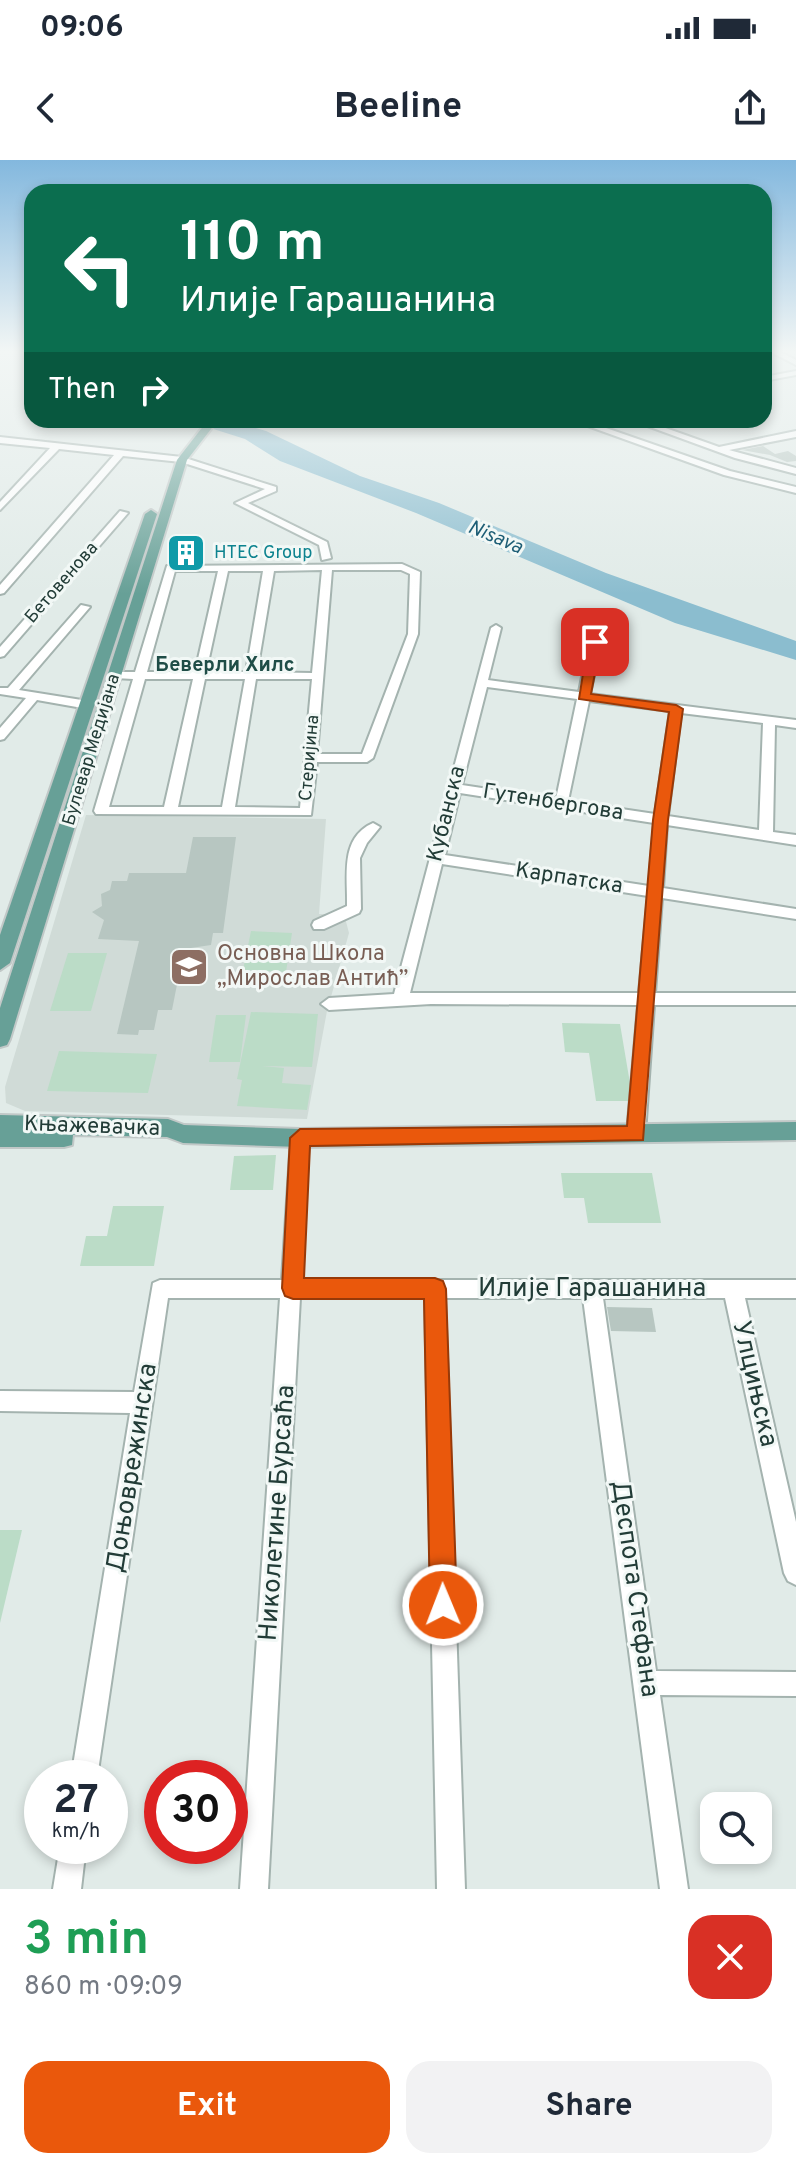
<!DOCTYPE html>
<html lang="en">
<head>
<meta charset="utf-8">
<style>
	:root { --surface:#fff; --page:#f2f2f3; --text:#1f2937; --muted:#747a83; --accent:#ea580c }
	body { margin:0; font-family:Overpass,sans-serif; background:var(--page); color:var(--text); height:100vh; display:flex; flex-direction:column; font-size:30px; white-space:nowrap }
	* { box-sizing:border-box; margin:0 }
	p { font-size:26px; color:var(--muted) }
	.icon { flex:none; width:44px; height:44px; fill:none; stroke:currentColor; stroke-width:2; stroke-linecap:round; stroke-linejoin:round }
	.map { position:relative; height:1729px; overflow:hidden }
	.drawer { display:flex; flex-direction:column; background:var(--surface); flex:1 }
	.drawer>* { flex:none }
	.banner { position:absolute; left:24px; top:24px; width:748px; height:244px; border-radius:24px; box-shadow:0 4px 12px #0003; background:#0b6e4f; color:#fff; overflow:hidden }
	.buttons { position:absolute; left:700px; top:1632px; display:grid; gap:16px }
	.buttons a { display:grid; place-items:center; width:72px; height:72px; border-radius:16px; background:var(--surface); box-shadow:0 4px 12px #0003; font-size:40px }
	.speed { position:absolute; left:24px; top:1600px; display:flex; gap:16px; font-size:40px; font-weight:700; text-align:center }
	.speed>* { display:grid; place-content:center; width:104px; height:104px; border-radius:50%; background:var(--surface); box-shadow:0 4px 12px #0003; line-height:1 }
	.speed small { font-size:20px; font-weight:400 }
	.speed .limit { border:12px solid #d22; background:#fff; color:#111 }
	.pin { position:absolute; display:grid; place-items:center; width:68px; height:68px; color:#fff; margin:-34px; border-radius:16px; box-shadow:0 4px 12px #0006 }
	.me { position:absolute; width:88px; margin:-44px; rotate:359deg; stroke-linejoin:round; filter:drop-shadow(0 0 6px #0008) }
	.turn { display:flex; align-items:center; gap:28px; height:168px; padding:0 24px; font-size:36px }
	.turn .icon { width:104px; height:104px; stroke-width:2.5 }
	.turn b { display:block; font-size:56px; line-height:68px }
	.then { display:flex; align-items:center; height:76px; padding:0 24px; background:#0003; gap:16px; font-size:30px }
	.round { display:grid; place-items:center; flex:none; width:84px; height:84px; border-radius:24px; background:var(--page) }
	.summary { display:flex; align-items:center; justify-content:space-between; height:136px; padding:0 24px }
	h1 { font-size:48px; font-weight:700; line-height:60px; color:#1e9e55 }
	.button { display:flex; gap:16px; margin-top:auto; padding:16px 24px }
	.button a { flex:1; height:92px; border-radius:24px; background:var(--accent); color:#fff; font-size:32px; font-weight:700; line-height:92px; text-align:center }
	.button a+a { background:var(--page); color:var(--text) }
	.status { display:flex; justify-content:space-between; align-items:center; height:56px; padding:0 40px; background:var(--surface); direction:ltr }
	.status svg { height:22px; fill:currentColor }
	header { display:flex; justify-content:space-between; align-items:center; height:104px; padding:0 24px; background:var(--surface); font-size:36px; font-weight:700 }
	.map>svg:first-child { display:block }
	.built { fill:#d0dbd7 }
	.green { fill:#bbdcc7 }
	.water { fill:#8bbdcf }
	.building { fill:#b7c6c1 }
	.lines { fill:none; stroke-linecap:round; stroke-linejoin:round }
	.minor-casing { stroke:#a4b3af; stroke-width:4 }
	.major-casing { stroke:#c1c8c7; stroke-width:4 }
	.minor { fill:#fff; fill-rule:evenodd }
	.major { fill:#67a097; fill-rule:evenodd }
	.route { fill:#ea580c; stroke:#983908; stroke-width:2 }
	.labels { text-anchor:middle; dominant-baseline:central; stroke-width:6; stroke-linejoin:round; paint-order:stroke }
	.far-culture-label { font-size:18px; fill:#0d838f; stroke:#f2f8f6; text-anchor:start }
	.far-street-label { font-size:18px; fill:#223c37; stroke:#f2f8f6 }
	.far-water-label { font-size:20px; font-style:italic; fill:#1e5e76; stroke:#f2f8f6 }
	.far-neighbourhood-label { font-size:20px; font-weight:bold; fill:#1f4d47; stroke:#f2f8f6 }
	.street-label { font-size:22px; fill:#223c37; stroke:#f2f8f6 }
	.education-label { font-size:22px; fill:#785e54; stroke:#f2f8f6; text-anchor:start }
	.near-street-label { font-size:26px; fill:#223c37; stroke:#f2f8f6 }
</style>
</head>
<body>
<div class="status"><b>09:06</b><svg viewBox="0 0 49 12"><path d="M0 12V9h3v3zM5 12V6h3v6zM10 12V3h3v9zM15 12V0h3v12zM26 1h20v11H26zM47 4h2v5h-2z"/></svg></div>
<header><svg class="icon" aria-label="back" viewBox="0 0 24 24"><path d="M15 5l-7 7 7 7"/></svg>Beeline<svg class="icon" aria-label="share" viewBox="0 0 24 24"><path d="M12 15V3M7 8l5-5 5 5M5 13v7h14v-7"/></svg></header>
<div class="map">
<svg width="796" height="1729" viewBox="0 0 796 1729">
	<rect width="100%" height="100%" fill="#e1ebe8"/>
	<polygon class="built" points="86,655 326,659 319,754 344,754 349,773 327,851 307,959 25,951 6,943 5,927"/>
	<g class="green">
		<polygon points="251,771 292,773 286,812 243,810"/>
		<polygon points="68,793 107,793 91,851 50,851"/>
		<polygon points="251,852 318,854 312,907 262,906 284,908 282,923 311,925 307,950 237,946 242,920 237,919"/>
		<polygon points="216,855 246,855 240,902 209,902"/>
		<polygon points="562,863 620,864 633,941 596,941 589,893 565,892"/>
		<polygon points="59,891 157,894 148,933 47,931"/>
		<polygon points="276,995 273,1030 230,1030 234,996"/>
		<polygon points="561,1013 652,1013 661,1063 588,1063 584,1038 564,1038"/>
		<polygon points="113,1046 164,1046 154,1106 80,1106 86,1076 107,1076"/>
		<polygon points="0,1370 22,1370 0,1463"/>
	</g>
	<polygon class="water" points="185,260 228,260 266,271 360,316 439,343 606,413 796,481 796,500 675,463 416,353 280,301 245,279"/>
	<g class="building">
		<polygon points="763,286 775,294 788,291 796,296 796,301 787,302 770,295 742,290"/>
		<polygon points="193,677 236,677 223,773 213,773 211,785 184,789 172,850 158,850 154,870 139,870 138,875 117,874 139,781 98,779 104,760 92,752 102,746 101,734 110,730 112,721 127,721 129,713 186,713"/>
		<polygon points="607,1147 652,1148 656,1172 611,1171"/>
	</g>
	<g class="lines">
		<g class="minor-casing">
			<g id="minor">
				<polygon points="771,192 780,192 796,200 796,205"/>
				<polygon points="796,211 796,215 764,221 764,217"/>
				<polygon points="571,260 583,260 730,311 796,327 796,333 724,315"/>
				<polygon points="631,260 643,260 719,287 796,271 796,277 729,290 796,308 796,314 735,298"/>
				<polygon points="0,277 182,297 276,327 276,331 248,343 327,382 331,398 322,400 319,385 235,343 265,329 181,302 123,296 4,433 0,434 0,425 114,295 59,289 0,350 0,342 50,288 0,283"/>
				<polygon points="120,351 128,353 4,496 0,497 0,487"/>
				<path d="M402,404L420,412L418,474L373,598L367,602H317L311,655L96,654L94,651L133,519L115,518L109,515L115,512H135L167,406ZM322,410L312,513L257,512L274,411ZM332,410H401L410,414L408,474L362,594H317ZM175,411H218L195,512H147ZM228,411H263L246,512H206ZM145,519H193L164,647H109ZM205,519H245L222,647H178ZM256,519H312L300,648L235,647Z"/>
				<polygon points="81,445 90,447 19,530 88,541 94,545 88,549 37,540 4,579 0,580 0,568 26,538 0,534 0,528 8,528"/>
				<path d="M496,465L501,468L488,520L579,532L589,482L595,479L601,482L590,534L796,560V568L775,565L773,672L796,675V685L667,665L663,728L796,749V759L662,738L655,833H796V845H654L645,974L642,979L636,981L630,979L627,974L638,845L431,844L329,850L321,844L329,838L394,834L491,468ZM487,527L577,539L556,639L462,625ZM589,541L670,551L655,654L568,641ZM681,553L763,563L759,670L668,656ZM460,633L654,663L649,726L445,695ZM442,704L648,736L639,833H410Z"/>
				<path d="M373,663L380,667L367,683L360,698L361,749L359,753L324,769H314L312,765L314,761L347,746C348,717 339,678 373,663Z"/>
				<polygon points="300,971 306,973 309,978 301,1120 796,1120 796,1138 745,1138 796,1362 796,1425 788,1421 784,1413 725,1138 603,1138 656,1511 796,1512 796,1536 660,1535 688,1729 660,1729 583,1138 445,1138 465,1729 437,1729 425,1138 300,1138 268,1729 240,1729 280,1138 168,1138 97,1618 71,1618 130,1253 0,1251 0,1231 134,1232 153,1123 160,1120 282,1120 291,978 294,973"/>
				<polygon points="60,1686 86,1686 81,1729 53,1729"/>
			</g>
		</g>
		<g class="major-casing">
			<g id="major">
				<polygon points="208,260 218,260 187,300 10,879 7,885 0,887 0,848 177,300"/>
				<polygon points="151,350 157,354 10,803 0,810 0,775 145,354"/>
				<polygon points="0,955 168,959 184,965 300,969 796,962 796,980 300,987 183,983 167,977 73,975 72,985 64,987 0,987"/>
			</g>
		</g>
		<use href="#minor" class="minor"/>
		<use href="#major" class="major"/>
	</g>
	<linearGradient id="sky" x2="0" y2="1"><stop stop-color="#83b8de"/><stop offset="0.44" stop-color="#f2f6f5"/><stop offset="1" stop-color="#f2f6f5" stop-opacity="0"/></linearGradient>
	<rect width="796" height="434" fill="url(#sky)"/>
	<polygon class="route" points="595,478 601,482 591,534 676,545 683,549 668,660 643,980 310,986 304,1118 435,1118 443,1121 446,1129 457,1445 453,1454 443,1458 434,1454 430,1445 424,1139 293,1139 285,1136 282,1128 290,978 300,969 627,966 653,660 669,552 579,539 588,482"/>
	<defs>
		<g id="building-square" transform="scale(2)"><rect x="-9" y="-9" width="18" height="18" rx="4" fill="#0f9aa8" stroke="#f2f8f6"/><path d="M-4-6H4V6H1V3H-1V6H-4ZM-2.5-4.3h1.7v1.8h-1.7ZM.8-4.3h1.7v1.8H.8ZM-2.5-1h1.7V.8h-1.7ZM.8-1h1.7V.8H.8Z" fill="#fff"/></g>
		<g id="school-square" transform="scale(2)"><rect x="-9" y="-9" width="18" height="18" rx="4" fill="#8d6e63" stroke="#f2f8f6"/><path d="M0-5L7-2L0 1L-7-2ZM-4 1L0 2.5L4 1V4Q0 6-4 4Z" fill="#fff"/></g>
	</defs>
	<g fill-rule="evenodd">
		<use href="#building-square" x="186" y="393"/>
		<use href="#school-square" x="189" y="807"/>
	</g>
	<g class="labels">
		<g class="far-culture-label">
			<text x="214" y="393">HTEC Group</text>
		</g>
		<g class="far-street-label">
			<text transform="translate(62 423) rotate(-49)">Бетовенова</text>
			<text transform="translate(92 590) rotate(-73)">Булевар Медијана</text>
			<text transform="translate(310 598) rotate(-85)">Стеријина</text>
		</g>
		<g class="far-water-label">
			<text transform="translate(495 378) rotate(23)">Nisava</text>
		</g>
		<g class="far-neighbourhood-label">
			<text x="225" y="506">Беверли Хилс</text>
		</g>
		<g class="street-label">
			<text transform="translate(553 643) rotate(9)">Гутенбергова</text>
			<text transform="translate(447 654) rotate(-76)">Кубанска</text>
			<text transform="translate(569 719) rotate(9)">Карпатска</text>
			<text transform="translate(92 967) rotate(2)">Књажевачка</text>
		</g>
		<g class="education-label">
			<text x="217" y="794">Основна Школа<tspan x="217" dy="25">„Мирослав Антић”</tspan></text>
		</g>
		<g class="near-street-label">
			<text x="592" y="1129">Илије Гарашанина</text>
			<text transform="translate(754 1224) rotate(77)">Улцињска</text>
			<text transform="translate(133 1308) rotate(-81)">Доњоврежинска</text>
			<text transform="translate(278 1353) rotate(-86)">Николетине Бурсаћа</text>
			<text transform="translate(634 1429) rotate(82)">Деспота Стефана</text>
		</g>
	</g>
</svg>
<div class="buttons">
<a><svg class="icon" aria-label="search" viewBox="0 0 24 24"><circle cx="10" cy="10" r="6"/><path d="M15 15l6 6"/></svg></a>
</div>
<div class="speed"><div>27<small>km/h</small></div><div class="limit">30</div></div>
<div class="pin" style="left:595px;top:482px;background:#d93025"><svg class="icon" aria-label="arrive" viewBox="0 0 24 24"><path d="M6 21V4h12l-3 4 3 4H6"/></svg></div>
<svg class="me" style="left:443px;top:1445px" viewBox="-20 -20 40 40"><circle r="17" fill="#ea580c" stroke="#fff" stroke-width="3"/><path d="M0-11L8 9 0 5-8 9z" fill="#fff"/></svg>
<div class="banner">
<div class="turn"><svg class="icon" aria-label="left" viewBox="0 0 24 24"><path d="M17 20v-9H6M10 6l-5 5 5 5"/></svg><div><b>110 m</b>Илије Гарашанина</div></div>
<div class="then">Then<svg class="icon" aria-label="right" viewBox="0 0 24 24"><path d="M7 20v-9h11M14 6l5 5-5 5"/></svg></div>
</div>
</div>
<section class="drawer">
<div class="summary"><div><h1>3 min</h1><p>860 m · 09:09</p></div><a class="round" style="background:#d93025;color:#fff"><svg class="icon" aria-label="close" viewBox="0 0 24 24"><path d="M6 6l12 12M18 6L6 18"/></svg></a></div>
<div class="button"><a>Exit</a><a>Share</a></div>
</section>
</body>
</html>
